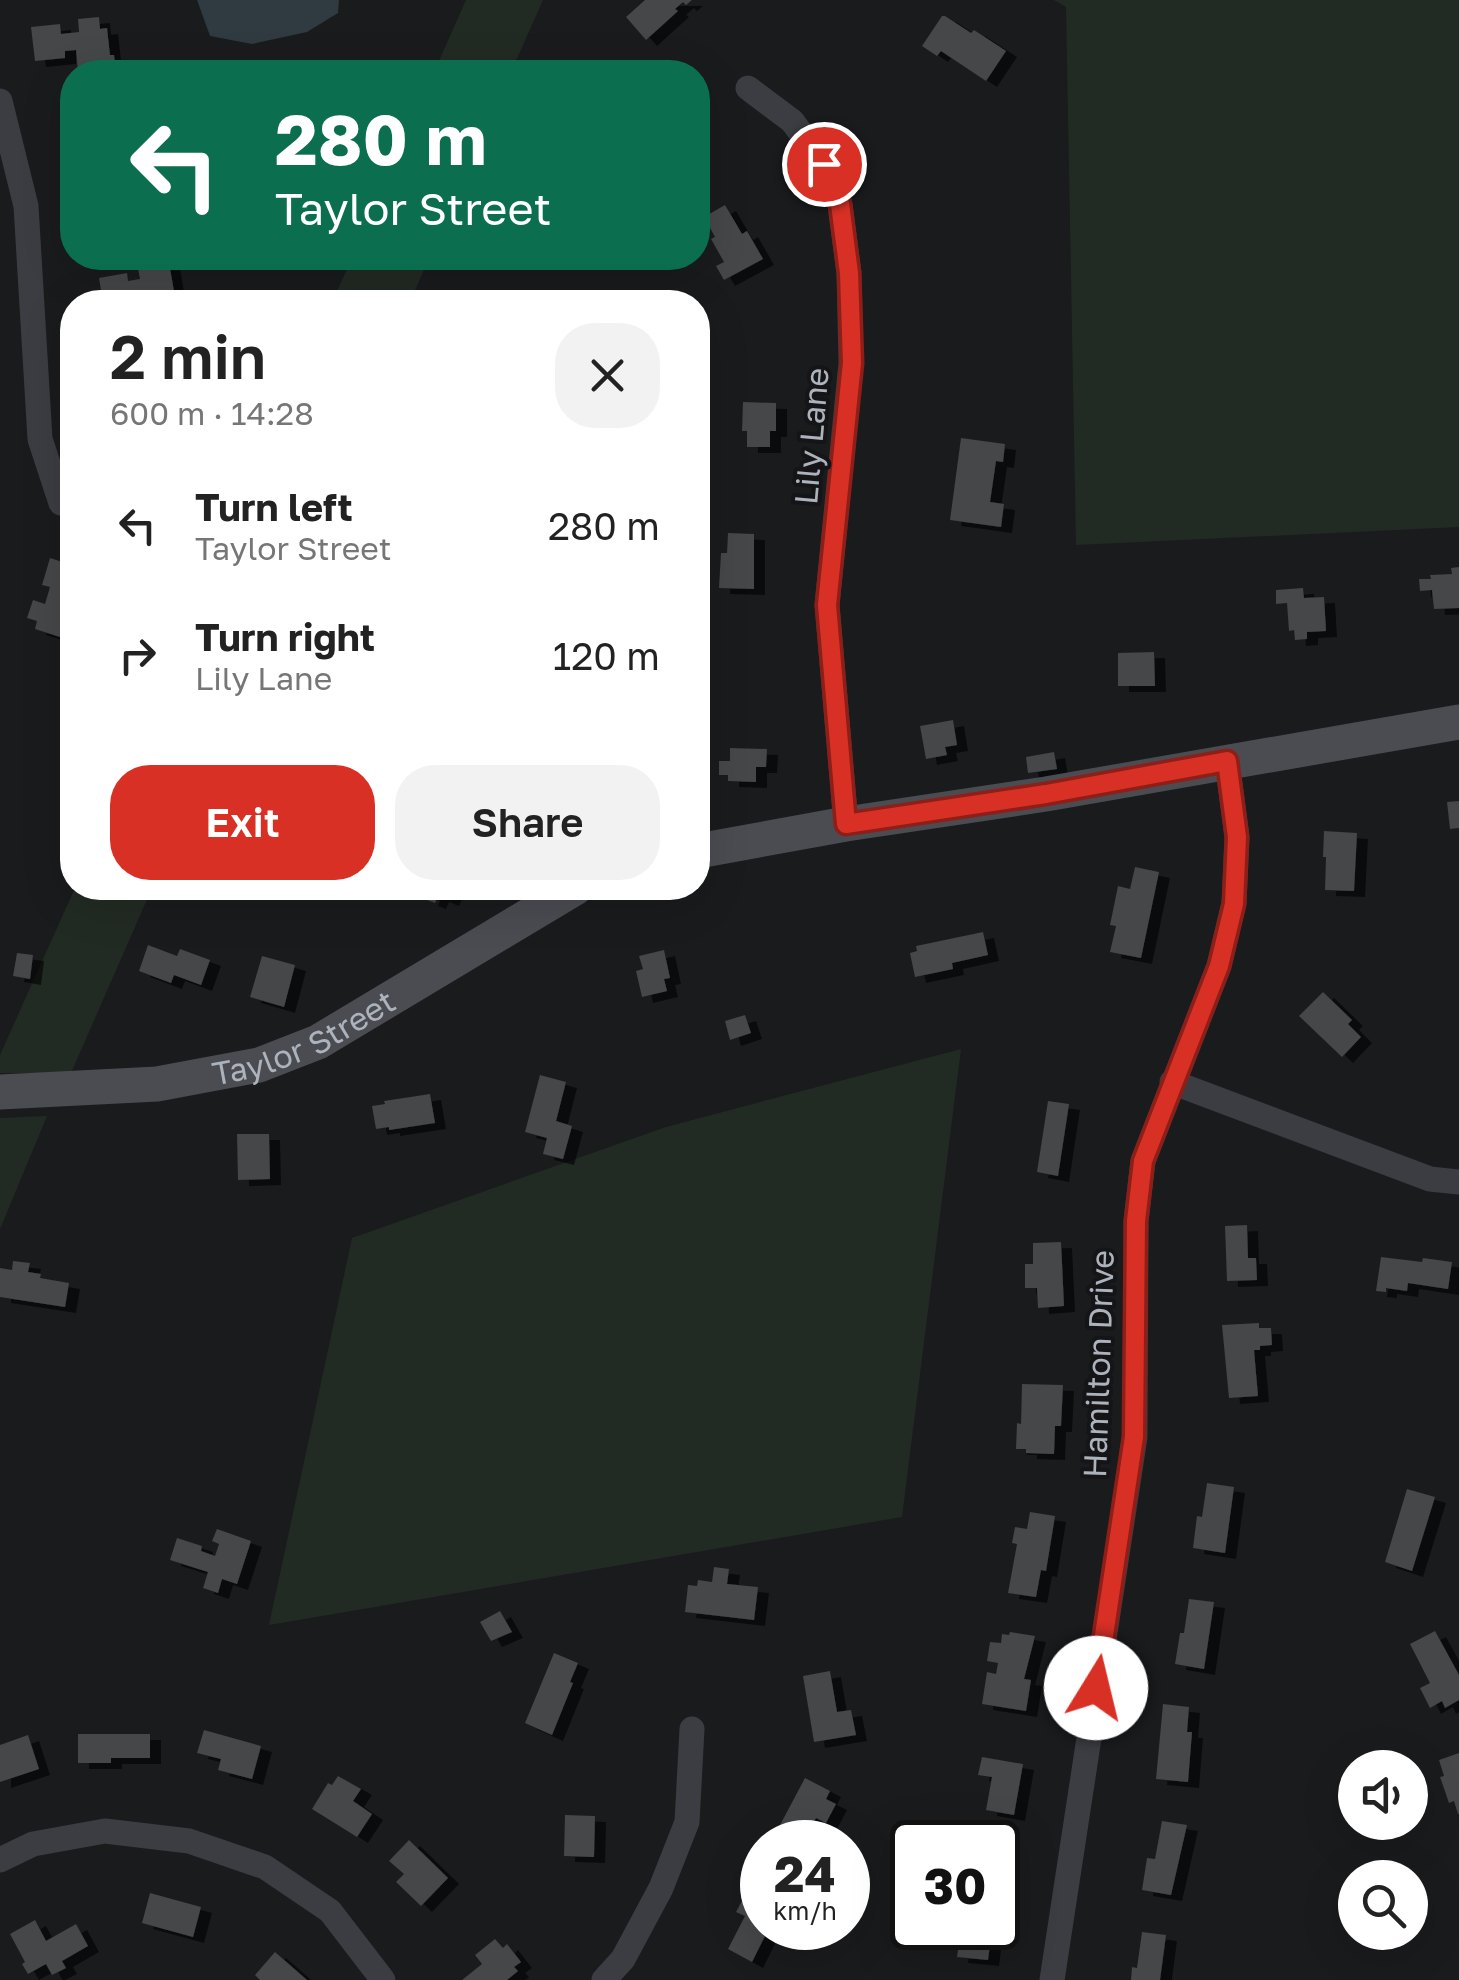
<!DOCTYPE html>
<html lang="en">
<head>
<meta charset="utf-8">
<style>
	:root { --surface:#fff; --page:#f2f2f2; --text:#222; --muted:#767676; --accent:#d93025 }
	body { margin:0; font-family:"Golos Text",sans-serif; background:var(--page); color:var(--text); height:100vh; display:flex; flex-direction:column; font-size:38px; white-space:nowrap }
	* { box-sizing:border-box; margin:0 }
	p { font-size:32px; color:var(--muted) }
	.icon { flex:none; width:55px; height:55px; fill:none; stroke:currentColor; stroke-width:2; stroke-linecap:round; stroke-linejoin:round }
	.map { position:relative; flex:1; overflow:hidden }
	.drawer { position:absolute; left:60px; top:290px; width:650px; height:610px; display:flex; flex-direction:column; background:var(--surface); border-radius:40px; box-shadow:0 10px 40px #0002 }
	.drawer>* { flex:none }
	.guide { position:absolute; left:60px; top:60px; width:650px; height:210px; border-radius:40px; box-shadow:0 10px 40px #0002; background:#0b6e4f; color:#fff; overflow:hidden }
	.controls { position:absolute; left:1338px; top:1750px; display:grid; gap:20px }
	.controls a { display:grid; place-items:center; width:90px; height:90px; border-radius:50%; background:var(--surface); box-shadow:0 10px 40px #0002; font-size:50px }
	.speed { position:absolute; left:740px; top:1820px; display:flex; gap:20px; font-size:50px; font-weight:700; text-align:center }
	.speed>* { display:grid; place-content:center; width:130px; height:130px; border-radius:50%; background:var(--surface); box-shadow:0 10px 40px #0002; line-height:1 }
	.speed small { font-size:25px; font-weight:400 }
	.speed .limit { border:5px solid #111; border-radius:15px; background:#fff; color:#111 }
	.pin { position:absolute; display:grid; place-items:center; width:85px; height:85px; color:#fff; margin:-42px; border:5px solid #fff; border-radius:50%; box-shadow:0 2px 10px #0007 }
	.me { position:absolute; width:110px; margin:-55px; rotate:9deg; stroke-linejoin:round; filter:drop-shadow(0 0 8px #0008) }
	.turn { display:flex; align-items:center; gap:35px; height:210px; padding:0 50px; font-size:45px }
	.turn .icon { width:130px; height:130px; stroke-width:2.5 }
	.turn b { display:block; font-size:70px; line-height:85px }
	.round { display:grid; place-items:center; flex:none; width:105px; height:105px; border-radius:40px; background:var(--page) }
	.overview { display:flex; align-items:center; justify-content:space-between; height:170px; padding:0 50px }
	h1 { font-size:60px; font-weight:600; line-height:75px }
	.action { display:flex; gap:20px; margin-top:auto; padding:20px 50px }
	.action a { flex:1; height:115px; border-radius:40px; background:var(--accent); color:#fff; font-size:40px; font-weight:600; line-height:115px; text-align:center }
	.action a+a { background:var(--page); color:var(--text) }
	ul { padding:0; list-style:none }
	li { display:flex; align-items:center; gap:30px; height:130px; padding:0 50px }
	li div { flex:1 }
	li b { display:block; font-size:38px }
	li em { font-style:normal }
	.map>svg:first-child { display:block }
	.green { fill:#222b23 }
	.water { fill:#303a41 }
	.building { fill:#44464a; filter:url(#shadow) }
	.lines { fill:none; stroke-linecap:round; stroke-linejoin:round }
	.street { stroke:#3c3d42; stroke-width:25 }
	.secondary { stroke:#4a4c52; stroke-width:35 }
	.route-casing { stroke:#8d1f18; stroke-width:25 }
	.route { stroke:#d93025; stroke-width:18 }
	.labels { text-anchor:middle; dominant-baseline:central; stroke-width:8; stroke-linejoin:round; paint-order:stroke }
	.street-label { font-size:32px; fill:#adb3bc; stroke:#151518 }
</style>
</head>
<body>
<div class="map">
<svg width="1459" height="1980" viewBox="0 0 1459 1980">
	<defs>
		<filter id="shadow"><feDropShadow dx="11" dy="6" stdDeviation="0" flood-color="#0009"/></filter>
	</defs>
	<rect width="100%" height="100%" fill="#1a1b1d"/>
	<g class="green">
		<polygon points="466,0 543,0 511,72 434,72"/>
		<polygon points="1054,0 1459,0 1459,527 1076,545 1066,7"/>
		<polygon points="352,258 429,258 410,302 332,302"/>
		<polygon points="75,888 152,888 71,1073 0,1073 0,1055"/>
		<polygon points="961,1049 902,1517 269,1625 352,1238 666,1127"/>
		<polygon points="47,1116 0,1229 0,1118"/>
	</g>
	<polygon class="water" points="197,0 339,0 338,13 307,32 252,44 210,36"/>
	<g class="building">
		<polygon points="645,0 692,0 686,5 683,2 675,9 678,11 646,40 626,17"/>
		<polygon points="942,16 945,16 971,33 974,30 1006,51 986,81 941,51 937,56 922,46"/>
		<polygon points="99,17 100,29 107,28 110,55 114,55 116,72 78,72 76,50 65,51 65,58 35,61 31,27 60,24 61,34 79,32 78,19"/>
		<polygon points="725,205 742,234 747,231 763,259 724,280 716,266 724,262 711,239 715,237 704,217"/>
		<polygon points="136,258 173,258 174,262 169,263 174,291 167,292 169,302 151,302 150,295 131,298 132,302 103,302 99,278 127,273 128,281 140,279"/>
		<polygon points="743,402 776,403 776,431 770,431 770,447 747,447 747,431 742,431"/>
		<polygon points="961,438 1005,444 1003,462 996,461 990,502 1004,504 1001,527 950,520"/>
		<polygon points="728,533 754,534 754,589 719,588 721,553 727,553"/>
		<polygon points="50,558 72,565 72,592 69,591 64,607 72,610 72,646 61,642 63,638 35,629 37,621 27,618 33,600 45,604 50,587 42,585"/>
		<polygon points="1459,567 1459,608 1434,609 1432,590 1420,591 1419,579 1431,579 1430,575 1452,574 1451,568"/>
		<polygon points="1303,588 1304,598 1324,597 1326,631 1307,632 1307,639 1295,640 1294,630 1289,631 1287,603 1276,604 1276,590"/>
		<polygon points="1154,652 1155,686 1118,686 1118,653"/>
		<polygon points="953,720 957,745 945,747 947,755 926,759 920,726"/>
		<polygon points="730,748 767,749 766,767 756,767 756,782 728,781 728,775 719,775 719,761 730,761"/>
		<polygon points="1054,752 1057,769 1028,773 1026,757"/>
		<polygon points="1459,801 1459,828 1450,829 1447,802"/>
		<polygon points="1324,831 1357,833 1354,891 1325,890 1326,857 1323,857"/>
		<polygon points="1135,867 1159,872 1141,958 1110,952 1116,926 1110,925 1118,886 1130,889"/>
		<polygon points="410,888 444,888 452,891 448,900 438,896 435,903 427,900 429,895"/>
		<polygon points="983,932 988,955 952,963 953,969 915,977 910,953 917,951 916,946"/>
		<polygon points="148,945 177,956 180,949 210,960 201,985 174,975 171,983 139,971"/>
		<polygon points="664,950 670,978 664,979 667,991 642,997 636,971 643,969 639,956"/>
		<polygon points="17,953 33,955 30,979 13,976"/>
		<polygon points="262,956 295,965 284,1007 250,997"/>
		<polygon points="1323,992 1352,1020 1348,1024 1361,1037 1342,1057 1299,1016"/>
		<polygon points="745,1015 751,1033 730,1040 725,1021"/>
		<polygon points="540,1075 566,1082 556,1121 572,1126 563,1159 543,1154 547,1138 525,1132"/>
		<polygon points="430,1094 435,1123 389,1130 389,1127 376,1129 372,1106 385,1104 384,1101"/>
		<polygon points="1048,1101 1069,1104 1058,1176 1037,1172"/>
		<polygon points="237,1134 269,1134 270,1179 238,1180"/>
		<polygon points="1247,1225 1248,1258 1256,1258 1257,1280 1227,1281 1225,1226"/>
		<polygon points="1061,1242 1064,1306 1038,1308 1037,1288 1025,1288 1025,1264 1033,1264 1033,1243"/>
		<polygon points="1381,1257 1422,1262 1423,1258 1452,1262 1448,1289 1408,1283 1407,1291 1386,1288 1386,1292 1376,1291"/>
		<polygon points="13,1261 30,1263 28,1272 41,1274 40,1278 69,1283 65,1307 0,1297 0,1268 12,1270"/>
		<polygon points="1259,1323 1259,1328 1271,1328 1272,1345 1260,1346 1260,1350 1254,1350 1258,1396 1229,1398 1222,1325"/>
		<polygon points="1022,1384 1063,1385 1061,1426 1055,1426 1054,1454 1026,1453 1026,1449 1016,1449 1017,1423 1021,1424"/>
		<polygon points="1207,1483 1234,1487 1225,1553 1193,1548 1197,1516 1202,1517"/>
		<polygon points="1407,1489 1435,1497 1412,1571 1385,1562"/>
		<polygon points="1030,1512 1055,1516 1046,1571 1041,1570 1036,1597 1008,1593 1017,1544 1012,1543 1015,1527 1027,1529"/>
		<polygon points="217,1529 251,1541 237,1584 222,1579 218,1593 203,1588 208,1572 170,1560 177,1538 202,1546 201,1551 215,1556 219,1544 212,1541"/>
		<polygon points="714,1567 729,1569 727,1584 758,1587 754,1620 685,1612 688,1585 697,1586 698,1580 712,1582"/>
		<polygon points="1189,1599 1214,1602 1204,1669 1175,1664 1180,1633 1184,1633"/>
		<polygon points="500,1611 512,1632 491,1641 480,1622"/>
		<polygon points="1435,1631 1459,1675 1459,1700 1445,1708 1442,1701 1430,1708 1420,1688 1430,1683 1410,1644"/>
		<polygon points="1010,1632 1035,1636 1024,1679 1031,1680 1026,1711 982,1704 987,1672 996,1674 998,1663 987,1661 990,1642 1001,1643 1002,1634 1009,1635"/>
		<polygon points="554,1653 578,1663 570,1682 573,1683 552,1735 525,1723"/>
		<polygon points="830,1671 837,1712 851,1710 856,1735 814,1742 803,1676"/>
		<polygon points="1163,1704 1189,1707 1187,1732 1192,1732 1188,1782 1156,1779"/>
		<polygon points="204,1730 261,1746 252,1779 218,1770 221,1759 197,1753"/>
		<polygon points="78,1734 150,1734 150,1758 111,1758 111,1763 78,1763"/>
		<polygon points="28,1735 39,1769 0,1782 0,1745"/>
		<polygon points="1459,1753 1459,1814 1458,1814 1454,1801 1449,1803 1440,1777 1444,1776 1439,1760"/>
		<polygon points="982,1757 1023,1764 1014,1815 986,1810 992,1777 978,1775"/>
		<polygon points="338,1776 361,1789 353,1801 372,1814 357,1837 312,1809 328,1783 332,1785"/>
		<polygon points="805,1778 830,1791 826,1799 836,1804 826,1823 816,1818 803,1842 771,1842"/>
		<polygon points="565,1815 595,1816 594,1857 564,1856"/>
		<polygon points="1162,1821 1187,1825 1171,1895 1142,1890 1147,1858 1155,1859"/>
		<polygon points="409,1840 448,1878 421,1906 396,1882 404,1874 389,1861"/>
		<polygon points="751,1884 762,1890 762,1928 792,1928 787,1937 769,1928 752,1962 728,1949 745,1916 736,1912"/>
		<polygon points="150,1893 201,1907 193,1937 142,1923"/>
		<polygon points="35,1920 46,1941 76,1924 88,1946 62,1961 66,1968 52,1975 46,1964 28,1974 22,1964 25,1962 10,1934"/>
		<polygon points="961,1928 992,1928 988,1960 957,1957"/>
		<polygon points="1142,1932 1166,1935 1160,1980 1131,1980 1132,1967 1137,1968"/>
		<polygon points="495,1939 503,1948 507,1944 521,1962 514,1967 518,1971 507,1980 462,1980 482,1964 475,1955"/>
		<polygon points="275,1952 307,1980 260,1980 255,1975"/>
	</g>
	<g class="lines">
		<g class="street">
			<polyline points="748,88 792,121 824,164 840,205 849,273 851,363 827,605 846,824"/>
			<polyline points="0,101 26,206 40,439 61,503"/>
			<polyline points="1172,1082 1430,1179 1459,1182"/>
			<polyline points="0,1860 33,1844 105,1831 189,1841 265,1867 330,1911 383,1980"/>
			<polyline points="604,1980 623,1959 661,1888 687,1822 692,1729"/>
			<polyline points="1052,1980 1135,1437 1136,1221 1143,1161 1219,966 1234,903 1237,837 1227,761"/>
		</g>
		<g class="secondary">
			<polyline points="698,851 846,824 1046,794 1459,722"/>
			<path id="s1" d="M0,1092L157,1084L259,1065L318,1042L575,888"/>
		</g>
	</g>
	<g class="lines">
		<g class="route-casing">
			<polyline id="route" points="824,164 840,204 849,273 852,363 827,605 846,824 1046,794 1227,761 1237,837 1234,904 1219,966 1143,1161 1136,1221 1134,1437 1096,1688"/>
		</g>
		<use href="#route" class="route"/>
	</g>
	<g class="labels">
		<g class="street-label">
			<text transform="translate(811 436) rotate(-85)">Lily Lane</text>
			<text stroke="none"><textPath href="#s1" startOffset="312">Taylor Street</textPath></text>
			<text transform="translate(1098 1364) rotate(-88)">Hamilton Drive</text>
		</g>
	</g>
</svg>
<div class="controls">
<a><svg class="icon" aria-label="sound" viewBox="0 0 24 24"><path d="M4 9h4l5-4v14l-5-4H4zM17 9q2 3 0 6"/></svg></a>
<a><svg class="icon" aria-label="search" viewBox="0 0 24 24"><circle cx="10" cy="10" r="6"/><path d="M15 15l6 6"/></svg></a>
</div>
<div class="speed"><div>24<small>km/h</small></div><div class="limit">30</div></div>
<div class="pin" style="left:824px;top:164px;background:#d93025"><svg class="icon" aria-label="arrive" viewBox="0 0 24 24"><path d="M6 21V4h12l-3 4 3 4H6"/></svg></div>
<svg class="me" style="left:1096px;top:1688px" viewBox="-20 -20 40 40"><circle r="19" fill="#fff"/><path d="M0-13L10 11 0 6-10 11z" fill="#d93025"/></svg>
<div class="guide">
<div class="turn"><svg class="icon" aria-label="left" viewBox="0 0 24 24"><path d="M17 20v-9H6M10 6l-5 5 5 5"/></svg><div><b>280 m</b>Taylor Street</div></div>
</div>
<section class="drawer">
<div class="overview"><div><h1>2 min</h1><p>600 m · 14:28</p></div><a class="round"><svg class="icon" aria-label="close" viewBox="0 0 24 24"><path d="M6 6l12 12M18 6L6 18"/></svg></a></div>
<ul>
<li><svg class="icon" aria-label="left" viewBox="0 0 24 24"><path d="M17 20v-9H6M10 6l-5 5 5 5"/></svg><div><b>Turn left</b><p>Taylor Street</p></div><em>280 m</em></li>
<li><svg class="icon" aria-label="right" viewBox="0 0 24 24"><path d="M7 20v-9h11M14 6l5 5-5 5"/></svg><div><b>Turn right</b><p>Lily Lane</p></div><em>120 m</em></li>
</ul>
<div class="action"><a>Exit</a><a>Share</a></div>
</section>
</div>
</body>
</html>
